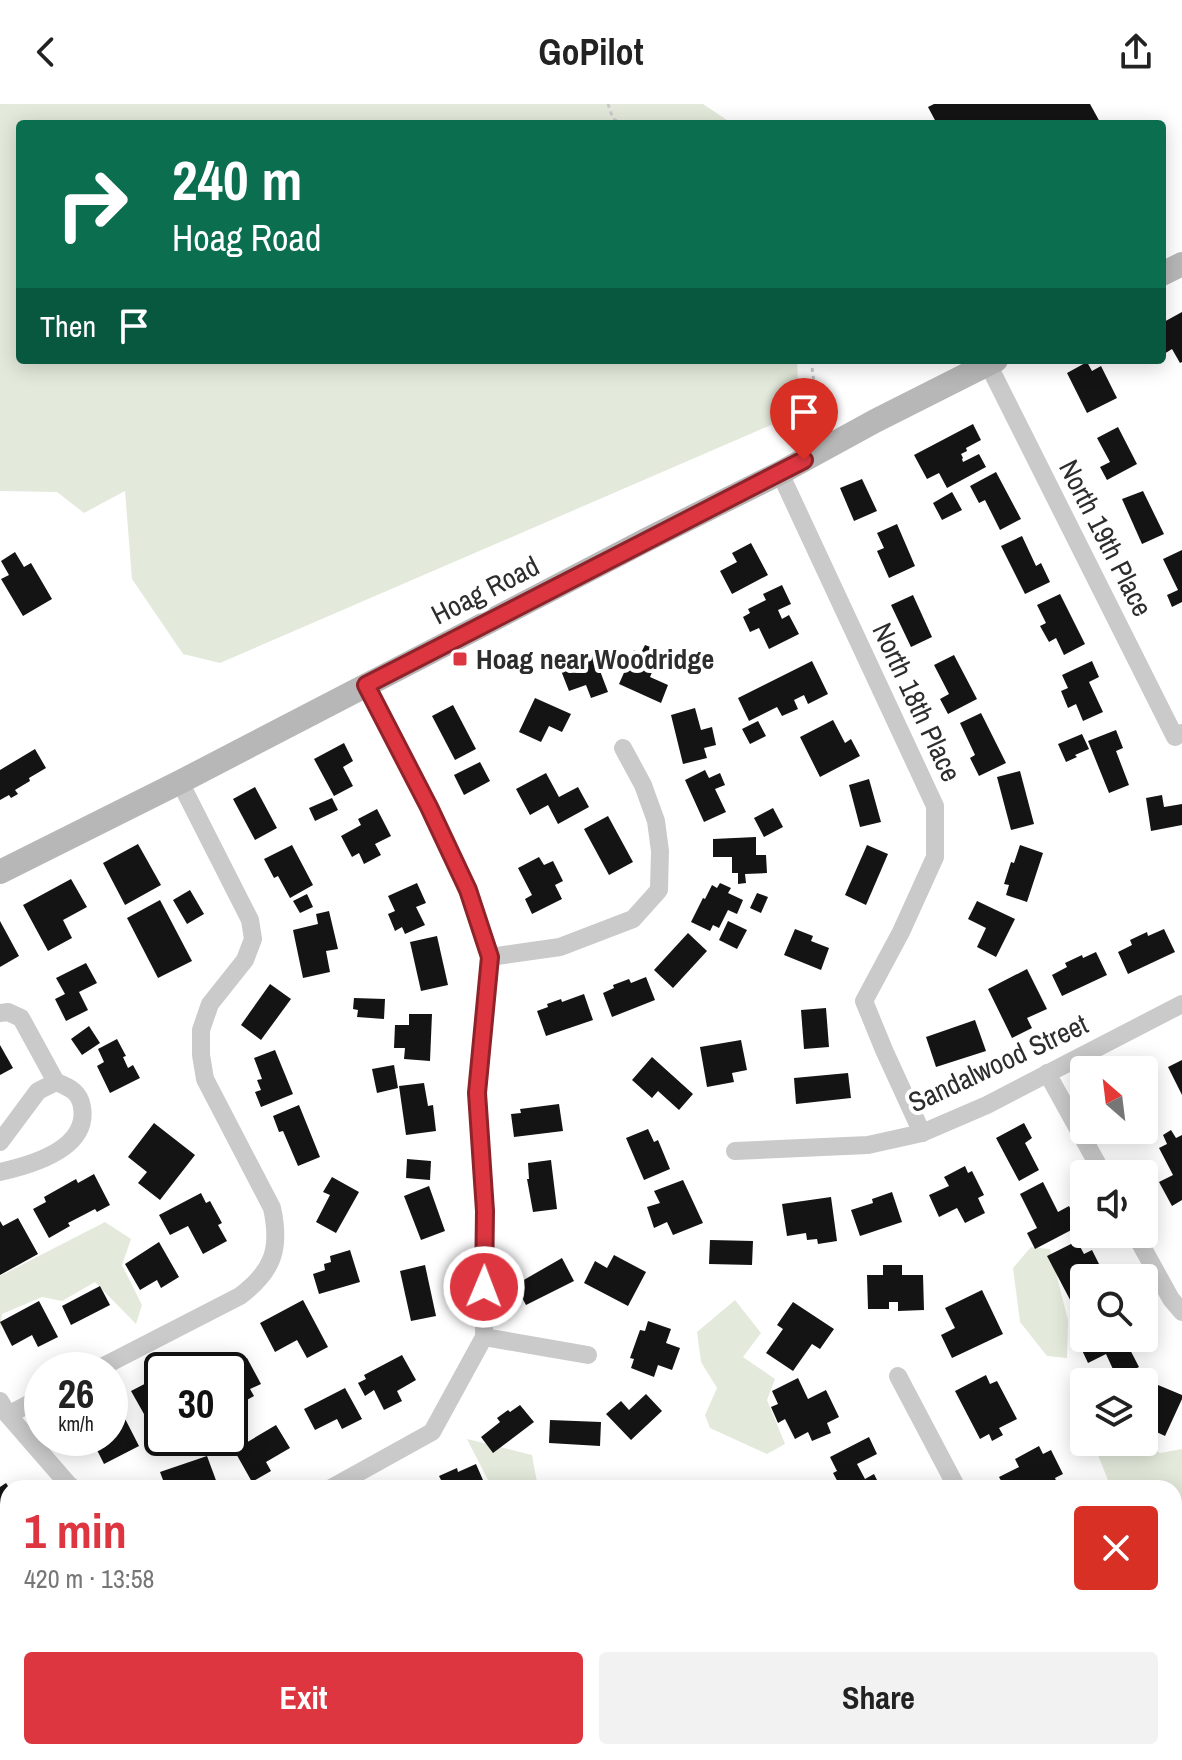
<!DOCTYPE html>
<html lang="en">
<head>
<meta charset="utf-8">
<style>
	:root { --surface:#fff; --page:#f2f2f2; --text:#222; --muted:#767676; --accent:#dd3640 }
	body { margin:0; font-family:"Archivo Narrow",sans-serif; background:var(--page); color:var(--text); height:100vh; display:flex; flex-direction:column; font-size:30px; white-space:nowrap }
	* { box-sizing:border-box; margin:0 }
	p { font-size:26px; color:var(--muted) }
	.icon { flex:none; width:44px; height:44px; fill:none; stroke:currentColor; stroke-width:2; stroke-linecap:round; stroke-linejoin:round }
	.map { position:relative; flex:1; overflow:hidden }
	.panel { position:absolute; left:0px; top:1376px; width:1182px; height:280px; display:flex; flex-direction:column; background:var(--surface); border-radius:24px 24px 0 0; box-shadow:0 4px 20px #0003 }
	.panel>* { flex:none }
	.guide { position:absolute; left:16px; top:16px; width:1150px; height:244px; border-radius:8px; box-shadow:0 4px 20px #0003; background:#0b6e4f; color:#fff; overflow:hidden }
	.needle { width:52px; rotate:332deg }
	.buttons { position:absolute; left:1070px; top:952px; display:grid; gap:16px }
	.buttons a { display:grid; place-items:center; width:88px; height:88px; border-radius:8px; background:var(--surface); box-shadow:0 4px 20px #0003; font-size:40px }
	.speed { position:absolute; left:24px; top:1248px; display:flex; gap:16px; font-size:40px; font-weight:700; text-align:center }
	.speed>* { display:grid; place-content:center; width:104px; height:104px; border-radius:50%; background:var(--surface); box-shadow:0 4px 20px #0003; line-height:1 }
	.speed small { font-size:20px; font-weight:400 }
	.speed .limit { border:4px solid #111; border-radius:12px; background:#fff; color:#111 }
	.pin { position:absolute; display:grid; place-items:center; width:68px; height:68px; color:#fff; margin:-82px -34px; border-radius:50% 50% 50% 0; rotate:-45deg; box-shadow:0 0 8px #0007 }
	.pin .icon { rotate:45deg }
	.me { position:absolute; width:88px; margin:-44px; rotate:1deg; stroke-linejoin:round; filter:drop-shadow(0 0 6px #0008) }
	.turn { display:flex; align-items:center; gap:28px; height:168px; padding:0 24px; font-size:36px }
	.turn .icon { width:104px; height:104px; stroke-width:2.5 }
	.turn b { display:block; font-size:56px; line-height:68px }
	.then { display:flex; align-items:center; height:76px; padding:0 24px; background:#0003; gap:16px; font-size:30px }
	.round { display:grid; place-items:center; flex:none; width:84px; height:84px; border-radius:8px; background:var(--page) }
	.overview { display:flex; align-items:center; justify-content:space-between; height:136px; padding:0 24px }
	h1 { font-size:48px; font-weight:700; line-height:60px; color:var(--accent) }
	.button { display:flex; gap:16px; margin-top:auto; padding:16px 24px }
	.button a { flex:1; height:92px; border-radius:8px; background:var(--accent); color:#fff; font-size:32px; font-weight:700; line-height:92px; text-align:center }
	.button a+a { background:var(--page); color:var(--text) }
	header { display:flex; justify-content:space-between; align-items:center; height:104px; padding:0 24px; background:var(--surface); font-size:36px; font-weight:700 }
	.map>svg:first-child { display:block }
	.green { fill:#e3eadb }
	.building { fill:#141414 }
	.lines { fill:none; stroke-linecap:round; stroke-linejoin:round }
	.path { stroke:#cacaca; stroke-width:3; stroke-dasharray:4 4; stroke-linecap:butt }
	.street { stroke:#cacaca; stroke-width:18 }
	.secondary { stroke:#b7b7b7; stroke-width:24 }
	.route-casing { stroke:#90232a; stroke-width:20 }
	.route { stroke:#dd3640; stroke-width:14 }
	.poi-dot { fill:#dd3640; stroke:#fff; stroke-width:3 }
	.labels { text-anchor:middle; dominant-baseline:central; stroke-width:8; stroke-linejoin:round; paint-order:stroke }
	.street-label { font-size:28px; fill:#2d2d2d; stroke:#fff }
	.poi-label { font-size:28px; font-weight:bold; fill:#2d2d2d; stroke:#fff; text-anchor:start }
</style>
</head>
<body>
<header><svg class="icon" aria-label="back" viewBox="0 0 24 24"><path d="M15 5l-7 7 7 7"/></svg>GoPilot<svg class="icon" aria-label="share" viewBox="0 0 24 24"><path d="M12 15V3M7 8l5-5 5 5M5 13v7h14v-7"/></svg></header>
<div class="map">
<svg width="1182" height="1656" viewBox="0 0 1182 1656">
	<rect width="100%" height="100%" fill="#fff"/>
	<g class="green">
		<polygon points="0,0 703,0 733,20 20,20 20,256 797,256 799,309 220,559 183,550 132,475 125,387 84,409 57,388 0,387"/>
		<polygon points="105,1118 131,1135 122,1161 142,1201 136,1220 95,1178 62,1197 42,1193 2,1210 0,1228 0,1172"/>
		<polygon points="1031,1143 1050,1145 1068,1216 1067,1254 1047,1252 1020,1218 1013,1164"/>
		<polygon points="735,1196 761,1229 743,1253 775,1275 767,1296 785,1340 767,1350 710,1324 705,1311 717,1284 701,1258 697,1228"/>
		<polygon points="467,1335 532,1351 538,1384 492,1384"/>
		<polygon points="1093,1338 1143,1338 1160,1349 1182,1345 1182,1605 1174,1588 1174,1384 1111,1384"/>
		<polygon points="0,1448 8,1452 8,1527 0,1524"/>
		<polygon points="40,1648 148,1648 149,1649 147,1656 21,1656"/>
		<polygon points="415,1648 525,1648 530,1656 421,1656"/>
		<polygon points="616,1648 793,1648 796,1656 659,1656 656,1654 649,1656 618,1656"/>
		<polygon points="849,1648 983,1648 987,1656 916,1656 915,1653 909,1656 841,1656"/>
	</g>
	<g class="building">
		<polygon points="934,0 1090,0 1101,20 937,20 928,3"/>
		<polygon points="1182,208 1182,258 1180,259 1172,245 1164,250 1162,247 1162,219"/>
		<polygon points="1087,258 1092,267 1101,262 1117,294 1087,309 1067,269"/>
		<polygon points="973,320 981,336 966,344 967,347 961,350 963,354 962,355 963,358 979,350 986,363 947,384 939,369 927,375 914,351"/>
		<polygon points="1118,323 1137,360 1107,376 1100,363 1110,358 1097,334"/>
		<polygon points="996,368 1021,415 1000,426 985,396 979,399 970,382"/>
		<polygon points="862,375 877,407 854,417 840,384"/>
		<polygon points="1143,387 1164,430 1142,440 1122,395"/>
		<polygon points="952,388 962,406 942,416 933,399"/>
		<polygon points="897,420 915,462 889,474 877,447 884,444 877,429"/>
		<polygon points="1022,432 1036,462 1041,459 1050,478 1025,490 1001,442"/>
		<polygon points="751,439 768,471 732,490 720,467 737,458 732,449"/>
		<polygon points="1182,446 1182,498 1172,503 1167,491 1178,486 1163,455"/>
		<polygon points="15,448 24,463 31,459 52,495 23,512 1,475 9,471 1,457"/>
		<polygon points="782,481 791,500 778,506 782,515 789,511 799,530 769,545 759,524 750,528 743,513 750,509 748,505 766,496 763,490"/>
		<polygon points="1060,490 1085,540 1064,551 1056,534 1049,538 1040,522 1046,519 1037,501"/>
		<polygon points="913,491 932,533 911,543 891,501"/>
		<polygon points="645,541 661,547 650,573 668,581 661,599 619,580 634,546 641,549"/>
		<polygon points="594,551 608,588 591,594 586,581 569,587 560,564"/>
		<polygon points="954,551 977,595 948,610 940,595 949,590 934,561"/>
		<polygon points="812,557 828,590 808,600 804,591 794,596 798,605 782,612 777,603 749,617 738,594"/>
		<polygon points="1092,557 1099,573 1089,578 1103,608 1083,617 1076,600 1068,604 1061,587 1068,584 1062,571"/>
		<polygon points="535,594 571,610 562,628 549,622 541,638 519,628"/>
		<polygon points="453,601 476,645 455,656 432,612"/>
		<polygon points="695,604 701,626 712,623 716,641 704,644 707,654 683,660 671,611"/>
		<polygon points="981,609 1006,659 979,672 970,654 975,651 960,619"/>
		<polygon points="833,616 845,639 851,635 860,652 820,673 800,633"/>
		<polygon points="758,617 766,632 750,640 742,625"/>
		<polygon points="1116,626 1123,644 1116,647 1129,681 1109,689 1088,637"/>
		<polygon points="1082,630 1089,645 1075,651 1077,653 1066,658 1058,640"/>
		<polygon points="344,639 353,657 343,663 353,682 334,692 314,655"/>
		<polygon points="35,645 46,664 29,674 30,677 15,686 18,690 11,694 9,691 0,696 0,666"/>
		<polygon points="480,658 490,677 464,691 454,671"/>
		<polygon points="705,666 709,674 720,669 725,681 715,685 726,708 704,718 685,676"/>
		<polygon points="1020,667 1034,720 1011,726 997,673"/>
		<polygon points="546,669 559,693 578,683 589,703 558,720 548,701 530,711 516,685"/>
		<polygon points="869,675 881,718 860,723 849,681"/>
		<polygon points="255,683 277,724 255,736 233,695"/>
		<polygon points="1162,691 1164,703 1182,700 1182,721 1151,727 1146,694"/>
		<polygon points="332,694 338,706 315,717 309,704"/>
		<polygon points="773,704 783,723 764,733 754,714"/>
		<polygon points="377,705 391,732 375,740 381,751 364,760 359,749 352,753 341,732 361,721 358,715"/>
		<polygon points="608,712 633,758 609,771 584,725"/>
		<polygon points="756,733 756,751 766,751 767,769 745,770 746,779 738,780 738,769 732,769 732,753 713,753 713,735"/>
		<polygon points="138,740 161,781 125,801 103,759"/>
		<polygon points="292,741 313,781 290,794 278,772 274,774 264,755"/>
		<polygon points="867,741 888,750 866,801 845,791"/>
		<polygon points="1020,741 1043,749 1027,798 1006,791 1009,781 1004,780 1011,758 1014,759"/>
		<polygon points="539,753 544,761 553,757 563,777 555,781 562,795 532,810 525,795 532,791 518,764"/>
		<polygon points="71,775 87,803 63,816 72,834 48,847 23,801"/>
		<polygon points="417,779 426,799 416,803 425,821 405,830 402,823 395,827 388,810 395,807 388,792"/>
		<polygon points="720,779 731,784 728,789 743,796 737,810 728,806 719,824 713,821 710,827 691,818 703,794 705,795 712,781 717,784"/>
		<polygon points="190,786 204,810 187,820 173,796"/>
		<polygon points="757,789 768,793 761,809 750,804"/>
		<polygon points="307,790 313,803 300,809 293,797"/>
		<polygon points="160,796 192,857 158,874 127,814"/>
		<polygon points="977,797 1015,815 996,853 977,843 986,824 968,815"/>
		<polygon points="329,807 338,845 326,847 330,868 303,874 293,826 318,820 316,810"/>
		<polygon points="0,817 19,852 0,863"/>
		<polygon points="728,817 747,826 737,845 719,836"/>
		<polygon points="795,825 813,832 811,837 829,844 821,866 784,851"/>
		<polygon points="1164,825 1175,848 1128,870 1118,848 1132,841 1130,836 1147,828 1148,832"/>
		<polygon points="688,829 707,847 673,884 654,866"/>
		<polygon points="437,832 448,881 421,887 410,838"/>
		<polygon points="1096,848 1107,871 1062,892 1052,871 1067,863 1065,859 1082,851 1083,854"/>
		<polygon points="86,859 97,879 79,888 88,906 66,917 55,895 65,890 56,874"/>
		<polygon points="1027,865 1047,905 1027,914 1032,924 1012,934 988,885"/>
		<polygon points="646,873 655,896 612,913 603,889 614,884 613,881 629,875 631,879"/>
		<polygon points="270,880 291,895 261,936 241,921"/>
		<polygon points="584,890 593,916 546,932 537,907 548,903 547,900 561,895 562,898"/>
		<polygon points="354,894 385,895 384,915 357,913 358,906 353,905"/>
		<polygon points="826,904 829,943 804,945 801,906"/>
		<polygon points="409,910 432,910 430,957 404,955 405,944 394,944 395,921 409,921"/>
		<polygon points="975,916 986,947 936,963 926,933"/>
		<polygon points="89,922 100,939 82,951 71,935"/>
		<polygon points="117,935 126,952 123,953 128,964 133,961 140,974 110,989 97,962 104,958 98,945"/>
		<polygon points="741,936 747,966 732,969 734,978 707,983 700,943"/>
		<polygon points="0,941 13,964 0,971"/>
		<polygon points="275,946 293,990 261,1003 255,988 261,986 257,976 262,975 254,954"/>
		<polygon points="652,953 693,990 679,1006 658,987 652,994 632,976"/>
		<polygon points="1182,956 1182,991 1168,963"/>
		<polygon points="394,961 398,984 377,989 372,965"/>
		<polygon points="848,969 851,994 796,1000 794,974"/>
		<polygon points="424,979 428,1002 433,1001 436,1027 406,1031 399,982"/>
		<polygon points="559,1000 563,1027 514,1033 511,1010 521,1009 520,1005"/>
		<polygon points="299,1001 320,1053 298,1062 283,1027 279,1028 273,1012"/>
		<polygon points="154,1019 195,1051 160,1096 138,1079 147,1068 128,1053"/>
		<polygon points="1024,1019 1032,1034 1025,1039 1039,1066 1019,1077 996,1034"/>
		<polygon points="648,1025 654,1038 658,1036 670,1065 644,1076 626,1034"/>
		<polygon points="1171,1026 1176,1034 1182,1031 1182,1096 1172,1102 1159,1078 1173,1071 1159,1044 1167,1040 1163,1031"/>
		<polygon points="407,1055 431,1057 430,1076 406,1074"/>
		<polygon points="551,1056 557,1105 533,1108 527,1075 529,1075 528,1059"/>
		<polygon points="965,1062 968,1069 972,1067 984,1091 978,1094 985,1109 965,1119 957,1104 939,1113 929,1091 949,1082 944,1073"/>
		<polygon points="94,1070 110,1101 97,1108 95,1105 68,1119 70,1122 49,1134 33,1105 46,1098 44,1093 76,1075 78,1079"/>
		<polygon points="332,1073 359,1088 336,1129 316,1118 330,1091 323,1088"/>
		<polygon points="683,1076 703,1119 673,1131 667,1118 654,1124 647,1103 660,1099 654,1087"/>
		<polygon points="1043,1078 1058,1108 1069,1102 1079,1122 1035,1145 1027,1129 1037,1124 1020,1090"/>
		<polygon points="429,1082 445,1127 421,1136 404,1092"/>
		<polygon points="892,1088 902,1118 860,1132 851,1106 873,1099 872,1095"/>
		<polygon points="201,1089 206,1099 210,1097 222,1119 218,1121 227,1137 203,1150 188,1122 170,1131 159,1111"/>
		<polygon points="831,1093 837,1137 818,1140 817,1135 807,1136 806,1129 787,1132 782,1100"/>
		<polygon points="18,1114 38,1150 0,1171 0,1117 3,1122"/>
		<polygon points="710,1136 753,1137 752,1161 709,1160"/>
		<polygon points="1077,1137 1084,1150 1092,1146 1106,1174 1084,1174 1084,1206 1077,1209 1047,1152"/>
		<polygon points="159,1138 179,1173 161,1184 157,1176 140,1186 125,1160"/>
		<polygon points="350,1146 360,1178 319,1190 313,1170 325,1166 324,1160 331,1158 330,1152"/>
		<polygon points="614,1151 646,1168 628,1202 584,1179 595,1157 607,1164"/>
		<polygon points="562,1154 574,1177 526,1201 515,1181"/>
		<polygon points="425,1161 436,1212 411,1217 400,1167"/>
		<polygon points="883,1161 902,1161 902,1171 923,1171 924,1206 898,1207 898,1198 889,1198 889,1205 868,1205 867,1171 883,1171"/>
		<polygon points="100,1182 110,1201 71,1221 62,1202"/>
		<polygon points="982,1186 1003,1230 952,1254 941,1231 955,1224 945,1204"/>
		<polygon points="303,1196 328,1243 307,1254 297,1236 275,1248 260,1219"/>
		<polygon points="39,1197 58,1233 38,1243 32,1231 12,1242 0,1218"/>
		<polygon points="793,1198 834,1225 820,1245 812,1240 793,1267 766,1249 783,1225 777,1221"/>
		<polygon points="648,1217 671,1225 666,1239 680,1244 672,1266 658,1261 654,1273 631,1264 634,1255 630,1254 640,1226 645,1227"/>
		<polygon points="1084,1225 1084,1234 1124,1234 1139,1263 1117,1274 1106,1250 1088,1259 1074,1229"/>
		<polygon points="402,1251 416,1276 397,1287 402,1297 384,1306 374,1286 365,1292 358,1279 366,1275 364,1271"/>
		<polygon points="247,1254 261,1280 250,1285 254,1292 236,1302 232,1293 230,1294 230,1266 224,1266"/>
		<polygon points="986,1271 990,1280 997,1277 1017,1315 999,1324 1003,1331 992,1337 989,1330 980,1335 955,1287"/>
		<polygon points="158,1273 162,1280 162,1315 156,1304 144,1310 131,1287"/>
		<polygon points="798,1274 808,1295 826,1286 839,1313 827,1319 831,1329 812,1337 808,1328 795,1335 785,1315 778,1319 771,1303 778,1300 772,1287"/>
		<polygon points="1158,1281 1182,1291 1182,1295 1165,1332 1144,1322 1144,1293 1151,1296"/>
		<polygon points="345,1284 362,1315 342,1325 337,1315 315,1326 304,1305"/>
		<polygon points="646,1290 662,1307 631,1336 606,1310 621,1297 629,1306"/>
		<polygon points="117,1299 139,1342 104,1360 91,1334 110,1334 110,1303"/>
		<polygon points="520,1301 534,1318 493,1349 481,1333 500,1318 497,1314 508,1306 510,1308"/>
		<polygon points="550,1316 601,1318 600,1342 549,1339"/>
		<polygon points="276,1321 290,1344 266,1358 271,1367 252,1378 234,1346"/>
		<polygon points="869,1333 877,1350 857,1360 865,1375 874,1370 881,1384 841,1384 833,1369 837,1367 830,1353"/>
		<polygon points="1039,1342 1043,1350 1051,1346 1063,1370 1055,1374 1059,1384 1005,1384 999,1373 1019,1363 1015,1355"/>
		<polygon points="207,1352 217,1379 202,1384 166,1384 160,1368"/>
		<polygon points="476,1360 486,1383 484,1384 423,1384 441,1376 439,1372 457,1364 458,1368"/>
		<polygon points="6,1379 8,1382 8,1405 0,1410 0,1383"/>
		<polygon points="1174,1630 1182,1644 1182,1656 1160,1656 1155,1648 1174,1648"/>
		<polygon points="450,1648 462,1648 463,1650 467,1648 483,1648 487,1656 435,1656"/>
		<polygon points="533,1648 587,1648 579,1652 578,1648 563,1656 537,1656"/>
		<polygon points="792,1648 856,1648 857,1650 812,1656 794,1656"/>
		<polygon points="993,1648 1035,1648 1040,1656 997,1656"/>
	</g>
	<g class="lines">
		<g class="path">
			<polyline points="608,0 613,15 624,20"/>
			<polyline points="811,256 818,309"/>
		</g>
		<g class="street">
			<polyline points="988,260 1175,633 1182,629"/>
			<polyline points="780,369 935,702 935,753 901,828 864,897 884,946 922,1029"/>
			<polyline points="490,853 560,843 633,815 659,786 660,747 656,717 643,681 623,644"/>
			<polyline points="0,909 8,908 21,914 56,978"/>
			<polyline points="1047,969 1103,1070"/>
			<path d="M0,1038L38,987L56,978C69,983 80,988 82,1003C89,1045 32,1061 0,1068"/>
			<polyline points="735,1047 868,1041 922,1029 987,1001 1182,900"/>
			<polyline points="1135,1130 1171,1195 1182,1208"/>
			<polyline points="484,1233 588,1251"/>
			<path d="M96,1266L240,1192C273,1167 281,1145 272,1104L205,975L201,951V926L210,900L245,856L253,835L250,816L180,678"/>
			<polyline points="898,1272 957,1384"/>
			<polyline points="0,1297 8,1311 68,1380 73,1384"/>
			<polyline points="8,1311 42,1293"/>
			<polyline points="331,1384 432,1328 484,1233 485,1107 477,989 490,853 468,786 429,703 366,581"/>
			<polyline points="175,1648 184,1656"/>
			<polyline points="1095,1648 1099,1656"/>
			<polyline points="342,1656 357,1648"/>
		</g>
		<g class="secondary">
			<polyline points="1162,170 1182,160"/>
			<polyline points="0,768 180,678 648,435 780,369 875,317 996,256"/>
		</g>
	</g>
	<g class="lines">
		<g class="route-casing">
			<polyline id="route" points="484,1183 485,1107 477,989 490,853 468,786 429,703 366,581 804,356"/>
		</g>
		<use href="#route" class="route"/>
	</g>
	<rect class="poi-dot" x="452" y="547" width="16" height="16" rx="4"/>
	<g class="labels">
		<g class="street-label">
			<text transform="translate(1106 434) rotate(63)">North 19th Place</text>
			<text transform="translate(485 486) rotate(-27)">Hoag Road</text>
			<text transform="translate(917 598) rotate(65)">North 18th Place</text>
			<text transform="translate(998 959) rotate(-25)">Sandalwood Street</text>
		</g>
		<g class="poi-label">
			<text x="476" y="555">Hoag near Woodridge</text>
		</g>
	</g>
</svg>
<div class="buttons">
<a><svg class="needle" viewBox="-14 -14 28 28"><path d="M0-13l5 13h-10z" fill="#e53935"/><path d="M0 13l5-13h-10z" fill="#767676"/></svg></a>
<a><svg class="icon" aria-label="sound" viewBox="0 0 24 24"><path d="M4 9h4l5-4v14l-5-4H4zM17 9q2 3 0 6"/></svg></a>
<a><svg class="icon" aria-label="search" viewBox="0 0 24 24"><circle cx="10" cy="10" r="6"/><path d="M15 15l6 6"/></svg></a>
<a><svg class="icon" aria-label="layers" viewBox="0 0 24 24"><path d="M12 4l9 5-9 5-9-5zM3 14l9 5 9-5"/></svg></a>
</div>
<div class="speed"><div>26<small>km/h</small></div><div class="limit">30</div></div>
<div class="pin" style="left:804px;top:356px;background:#d93025"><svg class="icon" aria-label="arrive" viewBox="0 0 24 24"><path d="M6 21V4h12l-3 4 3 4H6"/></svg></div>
<svg class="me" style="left:484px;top:1183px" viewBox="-20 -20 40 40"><circle r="17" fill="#dd3640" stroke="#fff" stroke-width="3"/><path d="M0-11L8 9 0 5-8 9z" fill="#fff"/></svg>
<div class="guide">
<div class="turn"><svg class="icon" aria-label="right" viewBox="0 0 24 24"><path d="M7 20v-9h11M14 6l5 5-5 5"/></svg><div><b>240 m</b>Hoag Road</div></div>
<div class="then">Then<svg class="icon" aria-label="arrive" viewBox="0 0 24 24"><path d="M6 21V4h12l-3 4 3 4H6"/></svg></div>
</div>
<section class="panel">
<div class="overview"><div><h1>1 min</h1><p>420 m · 13:58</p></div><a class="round" style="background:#d93025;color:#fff"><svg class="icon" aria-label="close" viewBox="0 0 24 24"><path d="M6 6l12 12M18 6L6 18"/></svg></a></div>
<div class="button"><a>Exit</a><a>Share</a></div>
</section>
</div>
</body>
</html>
